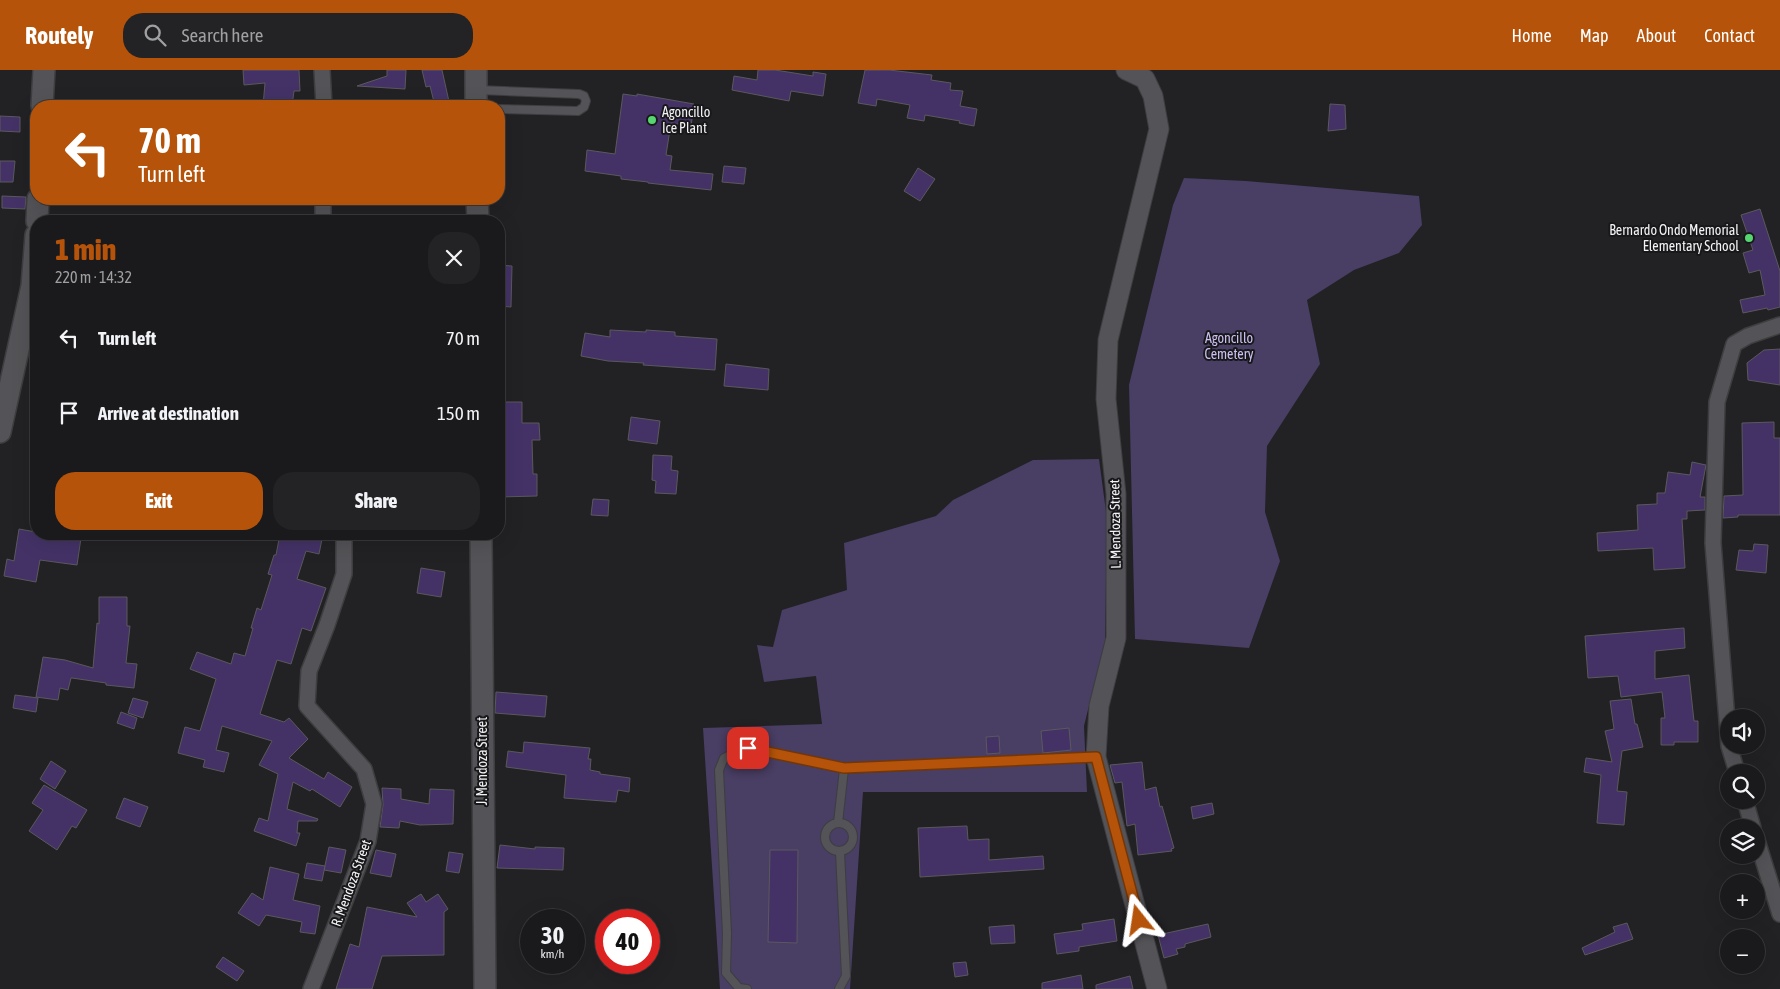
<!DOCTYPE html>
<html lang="en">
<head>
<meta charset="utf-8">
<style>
	:root { --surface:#1a191b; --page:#232224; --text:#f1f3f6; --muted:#9fa0a3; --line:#38383a; --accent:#b45309 }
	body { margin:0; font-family:"Asap Condensed",sans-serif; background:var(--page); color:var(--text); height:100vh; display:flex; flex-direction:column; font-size:19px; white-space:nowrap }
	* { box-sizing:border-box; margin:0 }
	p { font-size:16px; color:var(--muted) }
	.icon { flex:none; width:28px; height:28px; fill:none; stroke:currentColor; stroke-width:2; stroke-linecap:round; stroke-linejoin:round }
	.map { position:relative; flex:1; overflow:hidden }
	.details { position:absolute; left:30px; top:145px; width:475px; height:325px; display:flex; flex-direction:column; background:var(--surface); border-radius:20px; box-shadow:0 5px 20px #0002,0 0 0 1px var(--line) }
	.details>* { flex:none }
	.guide { position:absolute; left:30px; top:30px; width:475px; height:105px; border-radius:20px; box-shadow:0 5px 20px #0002,0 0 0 1px var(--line); background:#b45309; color:#fff; overflow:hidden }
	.fabs { position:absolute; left:1720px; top:639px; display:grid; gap:10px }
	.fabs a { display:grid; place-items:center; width:45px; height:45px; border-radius:50%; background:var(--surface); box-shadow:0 5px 20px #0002,0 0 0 1px var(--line); font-size:25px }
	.speed { position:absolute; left:520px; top:839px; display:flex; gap:10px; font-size:25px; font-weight:700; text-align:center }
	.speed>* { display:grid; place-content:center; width:65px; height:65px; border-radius:50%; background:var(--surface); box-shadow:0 5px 20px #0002,0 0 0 1px var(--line); line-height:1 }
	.speed small { font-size:12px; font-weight:400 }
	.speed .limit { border:8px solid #d22; background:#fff; color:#111 }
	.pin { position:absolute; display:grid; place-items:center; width:42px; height:42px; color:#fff; margin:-21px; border-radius:10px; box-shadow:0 2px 8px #0006 }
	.me { position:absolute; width:55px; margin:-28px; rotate:345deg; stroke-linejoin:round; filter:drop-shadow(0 0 4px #0008) }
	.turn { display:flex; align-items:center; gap:18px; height:105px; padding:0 25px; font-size:22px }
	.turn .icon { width:65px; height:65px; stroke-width:2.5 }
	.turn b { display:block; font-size:35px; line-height:42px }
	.round { display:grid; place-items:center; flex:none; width:52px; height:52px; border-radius:20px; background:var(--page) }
	.headline { display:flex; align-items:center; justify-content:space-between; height:85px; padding:0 25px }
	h1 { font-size:30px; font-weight:800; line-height:38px; color:var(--accent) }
	.button { display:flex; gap:10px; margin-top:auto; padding:10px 25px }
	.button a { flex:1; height:58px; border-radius:20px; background:var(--accent); color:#fff; font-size:20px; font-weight:800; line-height:58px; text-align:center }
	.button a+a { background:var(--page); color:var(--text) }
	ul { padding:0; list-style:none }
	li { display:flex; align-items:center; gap:15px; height:75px; padding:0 25px }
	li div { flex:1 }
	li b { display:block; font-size:19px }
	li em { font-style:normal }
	header { display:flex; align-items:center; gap:30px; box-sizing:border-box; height:70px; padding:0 25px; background:var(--accent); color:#fff }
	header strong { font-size:24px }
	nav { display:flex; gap:28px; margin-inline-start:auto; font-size:18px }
	.search { width:350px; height:45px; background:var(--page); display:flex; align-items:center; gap:12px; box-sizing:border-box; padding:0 18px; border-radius:20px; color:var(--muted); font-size:19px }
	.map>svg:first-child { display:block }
	.green { fill:#493e63 }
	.building { fill:#443267; stroke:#5a595d }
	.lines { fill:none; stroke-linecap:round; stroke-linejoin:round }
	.service-casing { stroke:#3e3d40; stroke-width:10 }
	.minor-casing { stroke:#3e3d40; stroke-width:18 }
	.tertiary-casing { stroke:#3e3d40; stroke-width:21 }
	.secondary-casing { stroke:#3e3d40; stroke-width:24 }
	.service { stroke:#545357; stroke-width:8 }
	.minor { stroke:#545357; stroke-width:15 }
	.tertiary { stroke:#545357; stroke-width:19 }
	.secondary { stroke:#545357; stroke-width:21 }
	.route-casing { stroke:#753606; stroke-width:12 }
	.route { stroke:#b45309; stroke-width:9 }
	.poi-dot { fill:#57d570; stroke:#18181b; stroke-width:2 }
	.labels { text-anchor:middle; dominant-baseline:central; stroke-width:4; stroke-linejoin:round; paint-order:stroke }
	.poi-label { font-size:14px; fill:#f3f2f4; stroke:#18181b; text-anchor:start }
	.park-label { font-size:14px; fill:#cec0f3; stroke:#18181b }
	.street-label { font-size:14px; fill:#f3f2f4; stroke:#18181b }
</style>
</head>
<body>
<header>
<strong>Routely</strong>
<div class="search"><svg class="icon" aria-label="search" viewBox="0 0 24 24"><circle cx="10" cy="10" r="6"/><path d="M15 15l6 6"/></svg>Search here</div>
<nav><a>Home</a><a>Map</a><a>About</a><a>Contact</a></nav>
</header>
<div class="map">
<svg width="1780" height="919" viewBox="0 0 1780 919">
	<rect width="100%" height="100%" fill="#222124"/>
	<g class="green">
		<polygon points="1184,108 1246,111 1419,126 1422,155 1399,183 1354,200 1307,230 1320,294 1267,376 1265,442 1280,491 1249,578 1135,569 1129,315 1173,135"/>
		<polygon points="1099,389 1107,449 1105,571 1084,656 1087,722 863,722 850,919 720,919 703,658 822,654 816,606 764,612 757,575 773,577 782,540 847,520 844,473 936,446 953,430 1033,390"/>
	</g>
	<g class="building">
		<polygon points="243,0 299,0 300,21 294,21 292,36 263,36 265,13 244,15"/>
		<polygon points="387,0 406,0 405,19 357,16 387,6"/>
		<polygon points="422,0 442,0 450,36 435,36 430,16 426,17"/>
		<polygon points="758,0 775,0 813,6 813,2 826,4 823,26 791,21 789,31 732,20 734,6 757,10"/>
		<polygon points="865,0 889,0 932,5 931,10 951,13 950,20 963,21 960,36 977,39 974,56 959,53 960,51 925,45 924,51 907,48 910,35 877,29 876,36 858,33"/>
		<polygon points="623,24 637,26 637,24 694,34 691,56 671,53 666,85 672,86 670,100 713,104 711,120 648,113 648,112 621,109 621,106 585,101 587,80 615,84"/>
		<polygon points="1330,34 1345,35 1346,59 1328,61"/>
		<polygon points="0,46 20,47 20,62 0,61"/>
		<polygon points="0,91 15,91 13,112 0,112"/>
		<polygon points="724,96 746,98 744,114 722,112"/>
		<polygon points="918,98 935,109 920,131 904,121"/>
		<polygon points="2,126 26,127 25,139 2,138"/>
		<polygon points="1760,139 1780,201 1780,237 1768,240 1767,238 1743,243 1740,230 1765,225 1760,200 1749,203 1743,183 1753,180 1741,145"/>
		<polygon points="499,195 512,196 511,237 499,236"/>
		<polygon points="610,260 646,262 646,260 675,262 675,266 717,269 715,300 643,295 644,293 608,291 581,286 585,263 610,267"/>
		<polygon points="1780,279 1780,315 1748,310 1747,293 1764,280"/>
		<polygon points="726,294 769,299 768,320 724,316"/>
		<polygon points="499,332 522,332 522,353 539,353 540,370 532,370 533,404 537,404 537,426 499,427"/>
		<polygon points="631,347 660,351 657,374 628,370"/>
		<polygon points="1774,352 1774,368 1780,368 1780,445 1738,445 1738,447 1723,448 1724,426 1743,425 1742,353"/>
		<polygon points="653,385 672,386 671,400 678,401 676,424 655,423 656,411 652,410"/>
		<polygon points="1692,392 1706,395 1700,427 1705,427 1705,440 1687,441 1687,449 1682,449 1685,498 1654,500 1653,478 1598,481 1597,463 1638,460 1637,435 1657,434 1657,423 1665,423 1668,402 1690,405"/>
		<polygon points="593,429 609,430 608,446 591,445"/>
		<polygon points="19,459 36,462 36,464 50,464 81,468 77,495 40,490 36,512 4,506 7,489 14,491"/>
		<polygon points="280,464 323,464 319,484 306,481 297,509 326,518 311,561 302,558 291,594 277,590 260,644 284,652 289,648 308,669 289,688 324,709 328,702 352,717 340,737 312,719 310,721 293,712 287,739 318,749 317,751 298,751 297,763 300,763 296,776 254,761 259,748 268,751 278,704 259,695 272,671 222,656 216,680 229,683 224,702 203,697 205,690 178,683 185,657 200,661 216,609 190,599 197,582 231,594 234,583 245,586 253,558 251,558 257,538 261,540 272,505 268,504 274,485 276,485"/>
		<polygon points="1754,474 1768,475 1766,503 1736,500 1739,480 1753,481"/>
		<polygon points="421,498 445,502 441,527 417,523"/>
		<polygon points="99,527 127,527 127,556 130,556 126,593 137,594 134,618 106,615 106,613 72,608 71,608 68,620 60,618 58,630 36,627 43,587 65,590 93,598 97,553 99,554"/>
		<polygon points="1684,558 1685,578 1655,581 1655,609 1689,605 1694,651 1698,651 1698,672 1674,672 1674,675 1661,675 1661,648 1665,648 1662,622 1621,627 1618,606 1588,608 1585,566"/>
		<polygon points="496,622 547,626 545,647 495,643"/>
		<polygon points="15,625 38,628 36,642 13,638"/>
		<polygon points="133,628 148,632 143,648 128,643"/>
		<polygon points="1631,629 1635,654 1637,654 1643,677 1622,681 1617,721 1627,722 1624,755 1597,753 1601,705 1584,702 1586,688 1612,692 1605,661 1614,659 1610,631"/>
		<polygon points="121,642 137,648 134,659 117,653"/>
		<polygon points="1069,658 1071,680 1043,683 1041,661"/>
		<polygon points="999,666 1000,683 987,684 986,667"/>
		<polygon points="524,672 590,678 588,689 591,689 590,700 600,702 600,704 630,708 629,722 618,720 616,732 564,728 566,705 506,697 508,681 523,683"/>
		<polygon points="51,691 66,701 55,719 40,709"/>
		<polygon points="1142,692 1145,720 1156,717 1160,737 1162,736 1174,778 1171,779 1172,781 1138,785 1135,754 1127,756 1122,712 1115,713 1110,695"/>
		<polygon points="44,715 87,740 76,758 72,756 57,780 29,761 43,740 32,733"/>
		<polygon points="382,718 401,719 401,729 429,734 430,719 454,720 453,754 420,755 400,751 399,758 380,757 383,735"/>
		<polygon points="124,728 148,737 140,757 116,748"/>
		<polygon points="1212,733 1214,744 1193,749 1191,737"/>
		<polygon points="967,756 968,770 989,769 989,790 1043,786 1044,799 920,807 918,758"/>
		<polygon points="500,775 535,779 535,777 564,778 563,800 497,798"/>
		<polygon points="329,777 346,780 341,803 324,800"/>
		<polygon points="376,780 396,784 391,807 370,803"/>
		<polygon points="770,780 798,780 797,873 768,872"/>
		<polygon points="449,782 463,784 459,803 446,801"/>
		<polygon points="307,793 325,796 322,811 304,808"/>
		<polygon points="270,797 299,804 293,830 320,836 315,864 300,862 302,852 266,845 259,856 238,843 252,823 263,830"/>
		<polygon points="421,824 426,832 438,824 448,839 444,842 444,885 382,886 372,919 336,919 350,874 359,877 367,837 417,847 407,833"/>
		<polygon points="1114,849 1117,871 1079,877 1079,881 1057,884 1054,864 1083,860 1082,854"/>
		<polygon points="1627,853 1633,869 1585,885 1582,878 1615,862 1613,857"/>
		<polygon points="1208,854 1211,867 1185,874 1185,877 1176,879 1178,884 1164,888 1158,865"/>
		<polygon points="1014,855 1015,873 991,874 989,857"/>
		<polygon points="223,887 244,901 237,911 216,897"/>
		<polygon points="966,892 968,905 955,907 953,893"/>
		<polygon points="1081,905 1083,919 1042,919 1042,913"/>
		<polygon points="1130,906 1133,919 1096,919 1096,915"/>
	</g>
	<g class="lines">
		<g class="service-casing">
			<g id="service">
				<polyline points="478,20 579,24 584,26 586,31 584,37 578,41 499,39"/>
				<circle cx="839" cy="767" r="14"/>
				<polyline points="838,753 844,699"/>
				<polyline points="747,919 739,918 726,903 727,863 719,700 724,688 732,684 748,678 844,699 1096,687"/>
				<polyline points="839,919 846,906 840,782"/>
			</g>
		</g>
		<g class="minor-casing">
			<g id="minor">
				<polyline points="322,0 324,36"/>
				<polyline points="323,151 323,129"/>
				<polyline points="1737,702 1729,676 1713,473 1717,332 1734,274 1748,266 1780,255"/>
				<polyline points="1745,730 1753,758"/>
				<polyline points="1756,767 1780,844"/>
				<polyline points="311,919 368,771 374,734 364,699 307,636 309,601 327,555 344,504 344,464"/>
			</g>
		</g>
		<g class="tertiary-casing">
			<polyline id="tertiary" points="1126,0 1145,9 1153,26 1159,59 1108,270 1106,329 1116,424 1116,568 1099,636 1096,687 1157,919"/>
		</g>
		<g class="secondary-casing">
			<g id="secondary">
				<polyline points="476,0 476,36"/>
				<polyline points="42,36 44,0"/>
				<polyline points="477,129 478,151"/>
				<polyline points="37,151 38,129"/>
				<polyline points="0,362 32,216 36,165"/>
				<polyline points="481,464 485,919"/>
			</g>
		</g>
		<use href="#service" class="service"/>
		<use href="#minor" class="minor"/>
		<use href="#tertiary" class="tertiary"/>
		<use href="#secondary" class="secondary"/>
	</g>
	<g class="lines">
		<g class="route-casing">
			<polyline id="route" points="748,678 844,698 1096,687 1139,850"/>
		</g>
		<use href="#route" class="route"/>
	</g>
	<g class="poi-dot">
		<circle cx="652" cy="50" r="5"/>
		<circle cx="1749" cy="168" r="5"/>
	</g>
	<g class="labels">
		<g class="poi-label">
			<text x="662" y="42">Agoncillo<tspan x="662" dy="16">Ice Plant</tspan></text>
			<text x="1739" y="160" text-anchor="end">Bernardo Ondo Memorial<tspan x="1739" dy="16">Elementary School</tspan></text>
		</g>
		<g class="park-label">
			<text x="1229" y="268">Agoncillo<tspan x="1229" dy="16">Cemetery</tspan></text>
		</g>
		<g class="street-label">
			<text transform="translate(1115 454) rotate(-91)">L. Mendoza Street</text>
			<text transform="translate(482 691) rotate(-90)">J. Mendoza Street</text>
			<text transform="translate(351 813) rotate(-70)">R. Mendoza Street</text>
		</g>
	</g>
</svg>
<div class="fabs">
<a><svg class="icon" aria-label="sound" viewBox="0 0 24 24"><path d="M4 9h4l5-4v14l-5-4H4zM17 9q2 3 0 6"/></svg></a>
<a><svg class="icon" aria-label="search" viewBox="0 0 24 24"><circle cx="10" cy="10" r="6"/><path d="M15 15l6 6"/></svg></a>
<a><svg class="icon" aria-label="layers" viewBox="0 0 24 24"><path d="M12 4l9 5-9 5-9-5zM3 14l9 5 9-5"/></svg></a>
<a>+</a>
<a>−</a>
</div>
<div class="speed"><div>30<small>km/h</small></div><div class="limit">40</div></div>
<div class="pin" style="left:748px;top:678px;background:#d93025"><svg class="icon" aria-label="arrive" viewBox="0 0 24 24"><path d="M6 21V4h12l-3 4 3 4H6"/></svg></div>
<svg class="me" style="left:1139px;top:850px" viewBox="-20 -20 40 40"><path d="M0-17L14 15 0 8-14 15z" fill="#b45309" stroke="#fff" stroke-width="4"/></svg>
<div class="guide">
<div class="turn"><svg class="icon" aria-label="left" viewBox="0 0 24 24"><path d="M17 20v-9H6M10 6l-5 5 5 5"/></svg><div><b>70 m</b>Turn left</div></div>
</div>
<section class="details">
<div class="headline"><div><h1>1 min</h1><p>220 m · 14:32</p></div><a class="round"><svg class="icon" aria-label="close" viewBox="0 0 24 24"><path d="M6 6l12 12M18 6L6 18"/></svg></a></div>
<ul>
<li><svg class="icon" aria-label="left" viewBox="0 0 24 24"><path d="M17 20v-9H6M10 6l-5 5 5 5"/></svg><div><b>Turn left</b></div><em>70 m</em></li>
<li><svg class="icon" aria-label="arrive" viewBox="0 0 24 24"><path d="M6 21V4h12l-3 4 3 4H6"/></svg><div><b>Arrive at destination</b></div><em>150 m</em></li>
</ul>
<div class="button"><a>Exit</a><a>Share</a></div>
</section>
</div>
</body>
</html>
